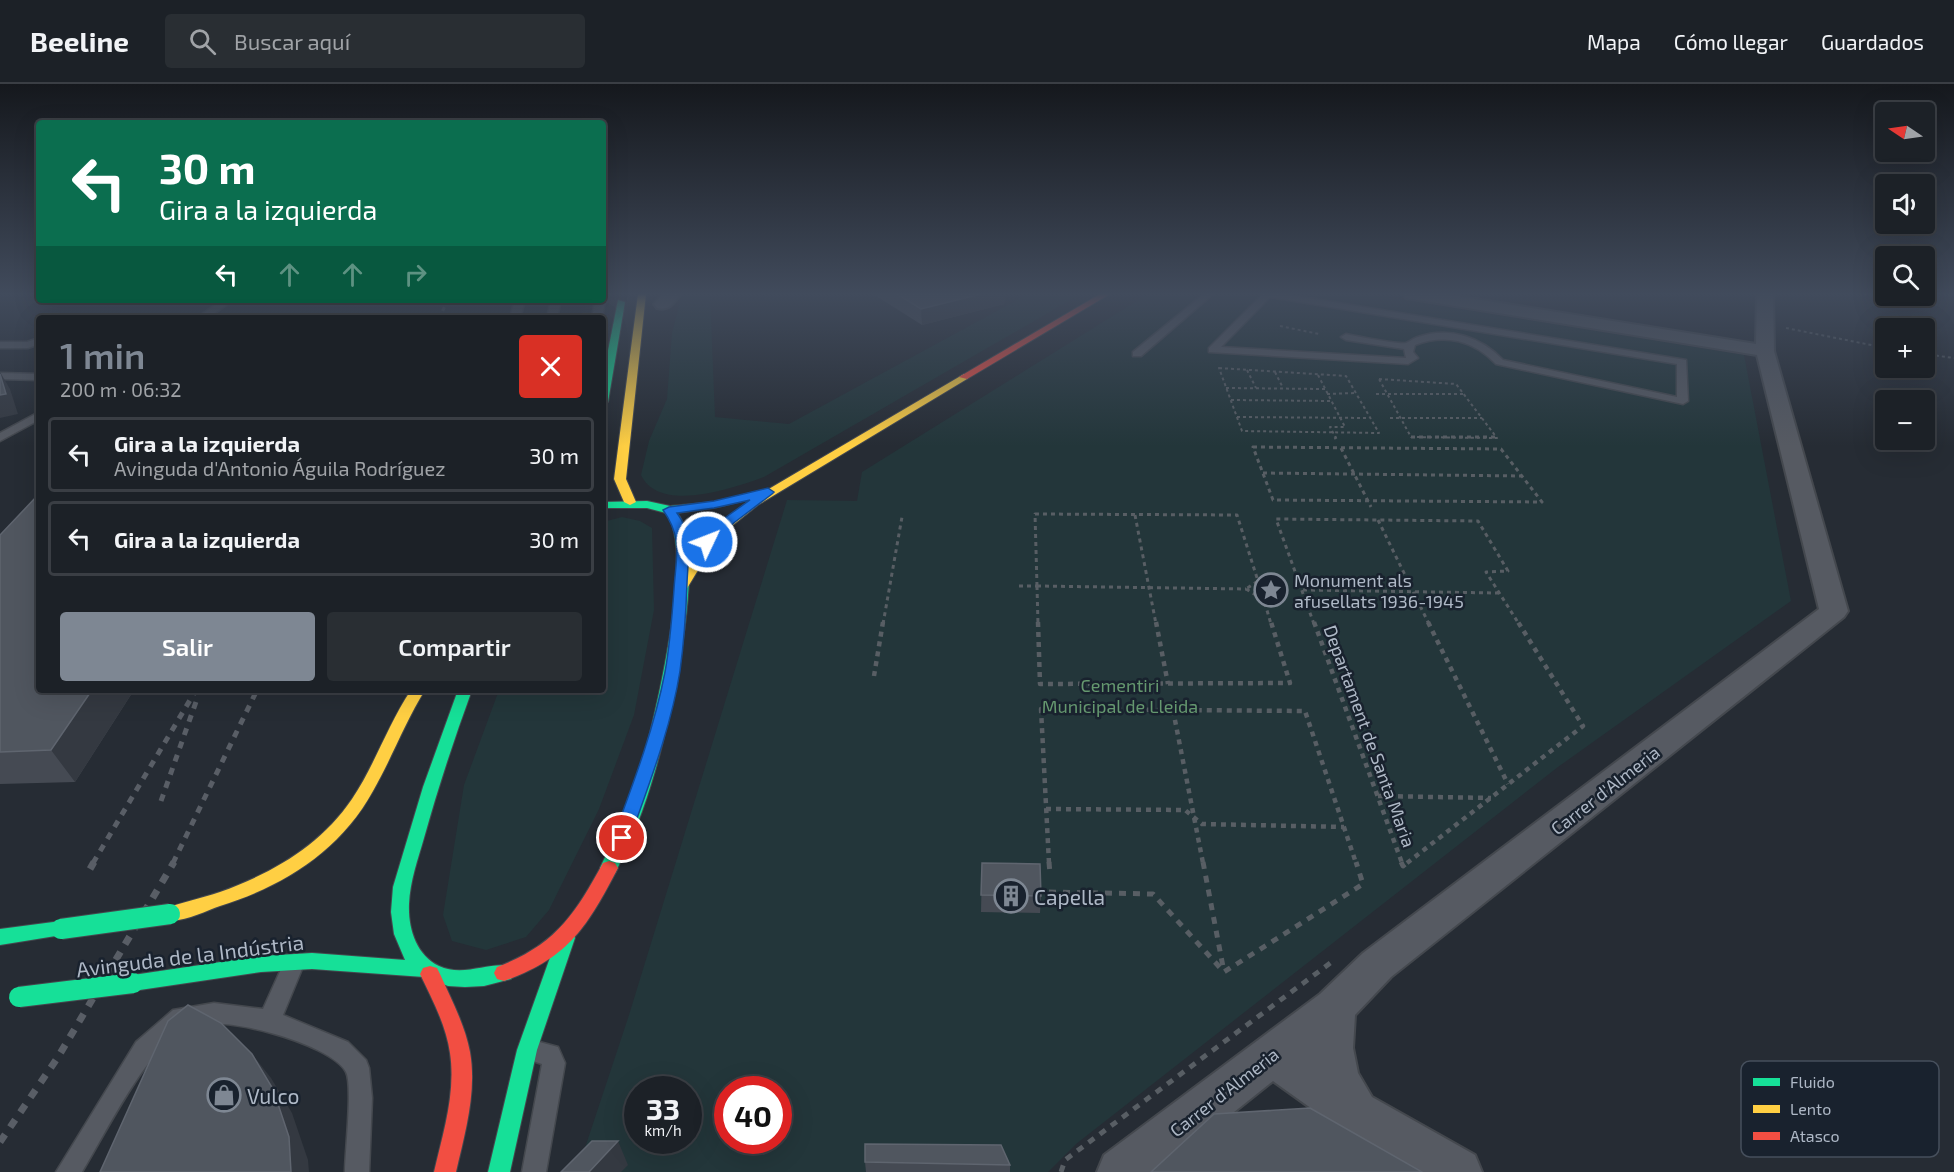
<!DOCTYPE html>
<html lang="es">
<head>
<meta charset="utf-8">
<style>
	:root { --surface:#1c2127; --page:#292e33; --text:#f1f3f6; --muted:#a0a3a7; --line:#3a3e44; --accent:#7e8793 }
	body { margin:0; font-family:"Exo 2",sans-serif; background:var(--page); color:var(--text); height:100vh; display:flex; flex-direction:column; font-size:22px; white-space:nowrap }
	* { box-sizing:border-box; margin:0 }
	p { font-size:20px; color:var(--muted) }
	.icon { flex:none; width:33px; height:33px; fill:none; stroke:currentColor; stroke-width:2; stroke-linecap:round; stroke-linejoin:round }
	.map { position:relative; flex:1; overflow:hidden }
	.drawer { position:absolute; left:36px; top:231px; width:570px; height:378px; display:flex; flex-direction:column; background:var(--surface); border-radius:6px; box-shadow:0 6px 24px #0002,0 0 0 2px var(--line) }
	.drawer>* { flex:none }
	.hud { position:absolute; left:36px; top:36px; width:570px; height:183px; border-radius:6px; box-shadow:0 6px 24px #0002,0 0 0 2px var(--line); background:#0b6e4f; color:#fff; overflow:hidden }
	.needle { width:39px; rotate:283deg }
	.buttons { position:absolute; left:1875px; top:18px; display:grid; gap:12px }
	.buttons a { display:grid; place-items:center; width:60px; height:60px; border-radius:6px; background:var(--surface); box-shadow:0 6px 24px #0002,0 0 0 2px var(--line); font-size:30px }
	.speed { position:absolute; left:624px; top:992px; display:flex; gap:12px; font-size:30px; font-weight:700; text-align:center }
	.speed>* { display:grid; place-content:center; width:78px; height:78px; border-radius:50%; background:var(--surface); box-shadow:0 6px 24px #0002,0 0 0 2px var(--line); line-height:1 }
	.speed small { font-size:15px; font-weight:400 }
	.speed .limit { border:9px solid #d22; background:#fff; color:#111 }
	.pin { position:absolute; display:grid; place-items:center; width:51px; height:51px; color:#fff; margin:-26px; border:3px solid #fff; border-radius:50%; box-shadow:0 2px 6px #0007 }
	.me { position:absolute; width:66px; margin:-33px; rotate:47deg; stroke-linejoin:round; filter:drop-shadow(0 0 4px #0008) }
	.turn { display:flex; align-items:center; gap:21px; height:126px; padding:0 24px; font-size:27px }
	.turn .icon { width:78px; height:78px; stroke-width:2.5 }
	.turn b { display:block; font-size:42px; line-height:51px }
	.lanes { display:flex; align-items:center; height:57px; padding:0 24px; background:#0003; justify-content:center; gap:30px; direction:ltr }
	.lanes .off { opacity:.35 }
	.round { display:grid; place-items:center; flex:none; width:63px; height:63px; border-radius:6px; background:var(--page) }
	.overview { display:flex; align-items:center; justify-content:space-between; height:102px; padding:0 24px }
	h1 { font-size:36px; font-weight:600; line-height:45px; color:var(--accent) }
	.primary-button { display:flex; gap:12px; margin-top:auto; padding:12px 24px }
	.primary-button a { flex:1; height:69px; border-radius:6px; background:var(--accent); color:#fff; font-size:24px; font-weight:600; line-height:69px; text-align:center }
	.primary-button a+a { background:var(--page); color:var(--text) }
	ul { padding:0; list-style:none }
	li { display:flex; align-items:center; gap:18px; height:75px; margin:0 12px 9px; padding:0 12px; border:3px solid var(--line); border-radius:6px }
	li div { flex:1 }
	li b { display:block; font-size:22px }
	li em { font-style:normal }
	header { display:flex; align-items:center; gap:36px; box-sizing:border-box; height:84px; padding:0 30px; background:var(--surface); border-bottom:2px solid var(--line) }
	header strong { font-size:28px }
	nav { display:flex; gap:33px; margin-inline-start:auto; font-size:21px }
	.search { width:420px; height:54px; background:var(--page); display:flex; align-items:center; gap:15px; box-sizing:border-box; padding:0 21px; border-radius:6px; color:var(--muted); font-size:22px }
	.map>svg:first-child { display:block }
	.green { fill:#23363a; fill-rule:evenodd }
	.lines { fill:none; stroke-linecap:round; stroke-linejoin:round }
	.lane-casing { stroke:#44484e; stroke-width:3 }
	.street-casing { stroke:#44484e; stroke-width:4 }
	.fast-casing { stroke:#44484e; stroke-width:2 }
	.slow-casing { stroke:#44484e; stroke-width:2 }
	.jam-casing { stroke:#44484e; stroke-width:2 }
	.path-far3 { stroke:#585e64; stroke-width:2; stroke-dasharray:3 3; stroke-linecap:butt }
	.path-far2 { stroke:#585e64; stroke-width:3; stroke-dasharray:4 4; stroke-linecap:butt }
	.path-far1 { stroke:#585e64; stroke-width:4.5; stroke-dasharray:5 5; stroke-linecap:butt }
	.path { stroke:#585e64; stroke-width:5; stroke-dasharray:7 7; stroke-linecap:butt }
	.lane { fill:#565a62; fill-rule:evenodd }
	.street { fill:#565a62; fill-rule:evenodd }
	.fast { fill:#16e098; fill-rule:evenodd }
	.slow { fill:#ffcf43; fill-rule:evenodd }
	.jam { fill:#f24e42; fill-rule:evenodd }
	.rail-far2 { stroke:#595e66; stroke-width:3; stroke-dasharray:4 4; stroke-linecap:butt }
	.rail-far1 { stroke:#595e66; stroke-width:5; stroke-dasharray:7 7; stroke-linecap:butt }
	.rail { stroke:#595e66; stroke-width:7; stroke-dasharray:9 9; stroke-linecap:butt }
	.fast-bridge-casing { stroke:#44484e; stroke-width:22; stroke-linecap:butt }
	.fast-bridge { stroke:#16e098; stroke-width:20 }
	.wall { fill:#454a53 }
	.shaded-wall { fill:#343941 }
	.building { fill:#50565f; stroke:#5f656f; stroke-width:1.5 }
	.route { fill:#1a73e8; stroke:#114b97; stroke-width:1.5 }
	.labels { text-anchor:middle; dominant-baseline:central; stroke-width:5; stroke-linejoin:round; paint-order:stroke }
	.poi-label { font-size:18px; fill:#aeb8c6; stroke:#19222e; text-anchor:start }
	.park-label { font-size:18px; fill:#65986f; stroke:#19222e }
	.street-label { font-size:18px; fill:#aeb8c6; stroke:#19222e }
	.near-poi-label { font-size:21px; fill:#aeb8c6; stroke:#19222e; text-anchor:start }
	.near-street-label { font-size:21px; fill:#aeb8c6; stroke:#19222e }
	.key { fill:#19222e; stroke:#464f5c; stroke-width:1.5 }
	.key-label { font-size:16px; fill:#aeb8c6 }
</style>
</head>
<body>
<header>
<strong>Beeline</strong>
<div class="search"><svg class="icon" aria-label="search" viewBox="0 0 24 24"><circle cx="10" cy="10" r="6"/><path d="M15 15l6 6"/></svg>Buscar aquí</div>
<nav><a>Mapa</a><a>Cómo llegar</a><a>Guardados</a></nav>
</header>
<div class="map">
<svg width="1954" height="1088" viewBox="0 0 1954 1088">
	<rect width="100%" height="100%" fill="#262c34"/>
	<g class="green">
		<path d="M682,210H710L715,333L789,340L1028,210H1081L764,393C734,404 659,430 641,391L649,357L667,315L672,249Z"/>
		<path d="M1148,210H1180L1209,217L1216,210H1368L1744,271L1791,517L1558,683L1076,1060L1048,1088H577L629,931L787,416L857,417L862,388ZM638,1005H688V1056H638ZM728,1005H778V1056H728Z"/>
		<polygon points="622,433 640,437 652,444 654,526 634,631 599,725 549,826 526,853 486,866 452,857 443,831 464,701 499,606 603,606 603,438"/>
	</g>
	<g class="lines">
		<g class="lane-casing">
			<g id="lane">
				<polygon points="1204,210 1213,210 1141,272 1133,272 1133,268"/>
				<path d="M1263,210H1284L1686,276L1688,317L1683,320L1496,280C1474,257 1446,249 1415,261L1413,268L1418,274L1408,280L1209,268V264ZM1270,213L1677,280V313L1503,276C1481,253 1449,242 1418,253C1414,254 1409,258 1406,259C1401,261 1355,252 1346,250L1341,253L1346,256L1404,265L1406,274L1221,263Z"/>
				<polygon points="603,214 605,216 602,234 592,234 595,216 603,216"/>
				<polygon points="222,216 233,216 208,234 197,234"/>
				<polygon points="515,216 525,216 520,234 510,234"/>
				<polygon points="551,216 561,216 557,234 547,234"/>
				<polygon points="39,254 39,260 28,264 0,264 0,258 27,258"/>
				<polygon points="0,289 39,290 39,296 0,295"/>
				<polygon points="39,328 39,336 0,357 0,349"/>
				<path d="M293,871L300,874L304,880L283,931L348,958L366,976L369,984L372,1014L369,1088H345C345,1069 353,1001 346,988C331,959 213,927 185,944C145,967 107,1047 82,1088H56L136,958L173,926L214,919L263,925L286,874Z"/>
				<polygon points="532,956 558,963 565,979 546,1088 522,1088 542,980 524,974 521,967 524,960"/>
			</g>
		</g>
		<g class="street-casing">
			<g id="street">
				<path d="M663,210H680C674,219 669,227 657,224L654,220Z"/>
				<polygon points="1404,210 1444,210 1756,260 1757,210 1773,210 1774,267 1848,527 1844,533 1391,893 1355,931 1353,964 1358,989 1372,1013 1475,1071 1482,1088 1413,1088 1343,1047 1273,997 1159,1088 1097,1088 1104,1071 1320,910 1363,869 1819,525 1757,271 1412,215 1406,214"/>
			</g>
		</g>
		<g class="fast-casing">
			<g id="fast">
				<polygon points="618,216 625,218 608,318 603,321 603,292"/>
				<path d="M755,408L759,409V413L714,424L677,429C709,465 669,640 655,687C645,722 632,757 615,789L609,791L603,789L600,784C615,752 629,720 640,686C654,639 696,466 666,429L647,424H603V418L647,417L670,422L714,418Z"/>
				<path d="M458,606H472C454,655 438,704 424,754C418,775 410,797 409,820C408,844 416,871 439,882C464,894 493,876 511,883L514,889L511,895L484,902L465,903L448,902L424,893L312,885L261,888L133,907L126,905L123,899L126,893L133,891L261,872L312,869L405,876L394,850L391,828L393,803L423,703Z"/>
				<polygon points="61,837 68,840 70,845 68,850 0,861 0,845"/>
				<polygon points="566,846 573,848 575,854 537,966 510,1088 488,1088 517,966 557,854 559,848"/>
			</g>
		</g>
		<g class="slow-casing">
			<g id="slow">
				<polygon points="638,210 646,210 626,395 636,418 630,421 624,418 614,395"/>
				<path d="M964,290L969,293L967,295L758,421L733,441L712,463L686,506H676L675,503C694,467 717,440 750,416Z"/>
				<path d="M411,606H425C405,638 392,674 373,707C340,767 284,802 220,822C205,827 179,841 164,835L161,830L164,825C182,818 202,814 220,808C273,789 321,761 352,715C375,681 388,640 411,606Z"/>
			</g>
		</g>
		<g class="jam-casing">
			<g id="jam">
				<polygon points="1100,210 1110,210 967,295 959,293"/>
				<path d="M609,777L615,779L618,784C587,843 569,874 504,897L497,895L494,889L497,883C555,861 574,832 603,779Z"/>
				<path d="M430,882L437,884L440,890C451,915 465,941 470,968C477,1008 465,1049 456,1088H434C443,1049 456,1009 450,969C446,941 432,915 420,890L423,884Z"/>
			</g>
		</g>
		<g class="path-far3">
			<polyline points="1864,210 1887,213 1908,212"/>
			<polyline points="1280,242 1319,250"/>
			<polyline points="1786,244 1886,264"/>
			<polyline points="1924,270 1954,274"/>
			<polygon points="1219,284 1346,292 1379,349 1242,347"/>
			<polyline points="1247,286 1256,304"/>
			<polyline points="1275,288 1283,304"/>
			<polyline points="1318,291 1345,343 1330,343 1336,354"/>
			<polygon points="1379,295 1456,300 1497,354 1411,353"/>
			<polyline points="1226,304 1325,305"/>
			<polyline points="1327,310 1355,309"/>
			<polyline points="1376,310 1464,310"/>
			<polyline points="1231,316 1331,317"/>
			<polyline points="1237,333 1369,334"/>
			<polyline points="1390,334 1482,334"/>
		</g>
		<g class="path-far2">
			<polyline points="1335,353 1336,355"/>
			<polyline points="1411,353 1496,353"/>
			<polygon points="1253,363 1501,365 1542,418 1273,416"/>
			<polyline points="1341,364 1371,423"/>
			<polyline points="1263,389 1522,392"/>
			<polyline points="1135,431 1156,540"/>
			<polyline points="1378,436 1429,540"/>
			<polyline points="1019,502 1037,502"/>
			<polyline points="1037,502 1246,505"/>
			<polyline points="1037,502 1038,540"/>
			<polyline points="1037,502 1035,430 1237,431 1258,497 1246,505"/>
			<polyline points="1246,505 1264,516 1271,540"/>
			<polyline points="1303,506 1499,509"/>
			<polyline points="883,540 902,433"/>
			<polyline points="1314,540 1276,435 1478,437 1508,487 1486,488 1519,540"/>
		</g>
		<g class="path-far1">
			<polyline points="1038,538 1040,600 1290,599 1271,538"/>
			<polyline points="1156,538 1168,600"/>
			<polyline points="1314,538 1402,779"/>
			<polyline points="1428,538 1508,700"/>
			<polyline points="874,592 883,538"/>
			<polyline points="1173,626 1203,779"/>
			<polyline points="1378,712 1491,714"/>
			<polyline points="1046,725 1185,726 1202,740 1344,743"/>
			<polyline points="1049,779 1041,625 1305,627 1356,779"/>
			<polyline points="1407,779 1583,642 1518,538"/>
		</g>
		<g class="path">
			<polyline points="1049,778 1050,790"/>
			<polyline points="1203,778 1224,888"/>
			<polyline points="1401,778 1403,782 1408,778"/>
			<polyline points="1049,808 1153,810 1224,888 1363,800 1356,778"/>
			<polyline points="1061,1088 1065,1076 1333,877"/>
		</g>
		<use href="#lane" class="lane"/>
		<use href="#street" class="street"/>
		<use href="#fast" class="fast"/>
		<use href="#slow" class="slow"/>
		<use href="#jam" class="jam"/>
		<polyline class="rail-far2" points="439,234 448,216"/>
		<g class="rail-far1">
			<polyline points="161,717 197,615"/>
			<polyline points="93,779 196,606"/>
			<polyline points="173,779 257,606"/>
		</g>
		<g class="rail">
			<polyline points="90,785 94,778"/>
			<polyline points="0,1058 58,973 174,778"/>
		</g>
		<g class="fast-bridge-casing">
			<g id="fast-bridge">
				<polyline points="61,845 170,830"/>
				<polyline points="19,913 133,899"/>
			</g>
		</g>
		<use href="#fast-bridge" class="fast-bridge"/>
	</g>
	<g class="wall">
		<polygon points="873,210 1005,210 1004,220 922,241"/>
		<polygon points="0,451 39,606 134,606 75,698 0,700"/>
		<polygon points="982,779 1041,812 1040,829 981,828"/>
		<polygon points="865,1078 1010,1081 1010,1088 866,1088"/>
	</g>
	<g class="shaded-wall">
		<polygon points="981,210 1005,210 1004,220 922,241 921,225"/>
		<polygon points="0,288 10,305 18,330 0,334"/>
		<polygon points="92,606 134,606 75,698 51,666"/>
		<polygon points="252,970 271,994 292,1029 308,1076 309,1088 291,1088"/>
		<polygon points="618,1057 628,1081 621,1088 589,1088"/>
	</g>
	<g class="building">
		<polygon points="897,210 981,210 921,225"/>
		<polygon points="0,290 6,310 0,311"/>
		<polygon points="39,410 39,606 92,606 51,666 0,668 0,451"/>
		<polygon points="982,779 1040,780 1041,812 981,811"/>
		<polygon points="188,921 221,939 252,970 273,1005 289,1053 291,1088 100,1088 168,937"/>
		<polygon points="1310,1024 1422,1088 1151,1088 1214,1030"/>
		<polygon points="592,1057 618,1057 589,1088 561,1088"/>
		<polygon points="865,1060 1001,1061 1010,1081 865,1078"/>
	</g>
	<linearGradient id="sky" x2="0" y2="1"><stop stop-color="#15181d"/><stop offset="0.58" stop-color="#414b5c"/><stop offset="1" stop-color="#414b5c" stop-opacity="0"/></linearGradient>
	<rect width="1954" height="362" fill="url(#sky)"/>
	<path class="route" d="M768,404L774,408L772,410L735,438L711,460H702L701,458L726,433L750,416L714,424L677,429C693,450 688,474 687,499C686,529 684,558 680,587C671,644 649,700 630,754L628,759L622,761L616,759L613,754C633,700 654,645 665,588C670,561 672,533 674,505C676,473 683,454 663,426L669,423L714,417Z"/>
	<defs>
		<g id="sight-ring" transform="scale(1.725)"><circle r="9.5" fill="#19222e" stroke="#7e8793" stroke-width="1.5"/><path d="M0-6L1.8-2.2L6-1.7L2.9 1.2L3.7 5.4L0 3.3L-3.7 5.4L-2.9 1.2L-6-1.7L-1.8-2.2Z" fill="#7e8793"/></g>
		<g id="building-ring" transform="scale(1.725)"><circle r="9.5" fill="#19222e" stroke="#7e8793" stroke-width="1.5"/><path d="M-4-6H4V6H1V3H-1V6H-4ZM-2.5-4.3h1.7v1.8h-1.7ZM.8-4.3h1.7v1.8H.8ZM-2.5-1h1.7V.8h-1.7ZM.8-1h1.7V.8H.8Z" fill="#7e8793"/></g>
		<g id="shop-ring" transform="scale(1.725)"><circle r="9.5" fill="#19222e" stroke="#7e8793" stroke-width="1.5"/><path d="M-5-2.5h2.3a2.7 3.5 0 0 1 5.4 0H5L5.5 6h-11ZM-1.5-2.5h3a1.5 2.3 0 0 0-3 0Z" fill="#7e8793"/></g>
	</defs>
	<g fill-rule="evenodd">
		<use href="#sight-ring" x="1271" y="506"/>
		<use href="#building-ring" x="1011" y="812"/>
		<use href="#shop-ring" x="224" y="1011"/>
	</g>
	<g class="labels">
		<g class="poi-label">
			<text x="1294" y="496">Monument als<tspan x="1294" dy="21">afusellats 1936-1945</tspan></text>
		</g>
		<g class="park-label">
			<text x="1120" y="601">Cementiri<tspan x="1120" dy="21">Municipal de Lleida</tspan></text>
		</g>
		<g class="street-label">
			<text transform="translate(1370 652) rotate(70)">Departament de Santa Maria</text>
			<text transform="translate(1605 706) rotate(-38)">Carrer d'Almeria</text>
			<text transform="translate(1224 1008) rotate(-38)">Carrer d'Almeria</text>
		</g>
		<g class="near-poi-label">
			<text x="1034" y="812">Capella</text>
			<text x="247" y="1011">Vulco</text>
		</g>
		<g class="near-street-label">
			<text transform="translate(190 871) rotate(-7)">Avinguda de la Indústria</text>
		</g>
	</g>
	<rect x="1741" y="977" width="198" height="96" rx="9" class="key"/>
	<rect x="1753" y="994" width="27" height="8" fill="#16e098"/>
	<rect x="1753" y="1021" width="27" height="8" fill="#ffcf43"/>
	<rect x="1753" y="1048" width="27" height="8" fill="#f24e42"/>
	<g class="key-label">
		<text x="1790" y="1004">Fluido</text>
		<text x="1790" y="1031">Lento</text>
		<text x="1790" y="1058">Atasco</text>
	</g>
</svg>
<div class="buttons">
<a><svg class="needle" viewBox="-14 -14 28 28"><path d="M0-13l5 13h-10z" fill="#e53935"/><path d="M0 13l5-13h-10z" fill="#a0a3a7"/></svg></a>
<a><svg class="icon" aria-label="sound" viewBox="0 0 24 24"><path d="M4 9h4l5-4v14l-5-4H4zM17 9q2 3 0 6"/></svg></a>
<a><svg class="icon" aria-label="search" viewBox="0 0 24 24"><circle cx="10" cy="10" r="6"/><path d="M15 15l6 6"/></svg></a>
<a>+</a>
<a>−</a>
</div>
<div class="speed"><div>33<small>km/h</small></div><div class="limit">40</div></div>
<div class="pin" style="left:622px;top:754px;background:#d93025"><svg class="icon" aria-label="arrive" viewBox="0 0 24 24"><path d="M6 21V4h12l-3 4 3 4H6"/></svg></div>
<svg class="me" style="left:707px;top:458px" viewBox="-20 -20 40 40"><circle r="17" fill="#1a73e8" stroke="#fff" stroke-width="3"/><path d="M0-11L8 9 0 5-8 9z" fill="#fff"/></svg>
<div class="hud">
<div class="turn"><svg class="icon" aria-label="left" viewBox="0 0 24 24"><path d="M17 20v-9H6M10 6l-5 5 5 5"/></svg><div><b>30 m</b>Gira a la izquierda</div></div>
<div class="lanes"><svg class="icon" aria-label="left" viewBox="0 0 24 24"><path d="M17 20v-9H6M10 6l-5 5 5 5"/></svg><svg class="icon off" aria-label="ahead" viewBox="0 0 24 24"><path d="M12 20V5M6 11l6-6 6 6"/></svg><svg class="icon off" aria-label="ahead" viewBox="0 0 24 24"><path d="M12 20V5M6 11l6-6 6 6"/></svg><svg class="icon off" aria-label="right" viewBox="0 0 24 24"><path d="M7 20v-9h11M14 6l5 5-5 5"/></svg></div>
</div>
<section class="drawer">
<div class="overview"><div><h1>1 min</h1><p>200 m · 06:32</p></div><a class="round" style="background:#d93025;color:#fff"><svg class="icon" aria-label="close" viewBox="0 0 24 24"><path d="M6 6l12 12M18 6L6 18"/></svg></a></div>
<ul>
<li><svg class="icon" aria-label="left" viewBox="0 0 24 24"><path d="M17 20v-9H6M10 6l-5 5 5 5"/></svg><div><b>Gira a la izquierda</b><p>Avinguda d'Antonio Águila Rodríguez</p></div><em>30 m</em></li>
<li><svg class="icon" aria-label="left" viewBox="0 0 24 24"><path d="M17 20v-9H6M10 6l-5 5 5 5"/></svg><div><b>Gira a la izquierda</b></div><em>30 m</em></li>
</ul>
<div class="primary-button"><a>Salir</a><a>Compartir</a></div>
</section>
</div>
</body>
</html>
